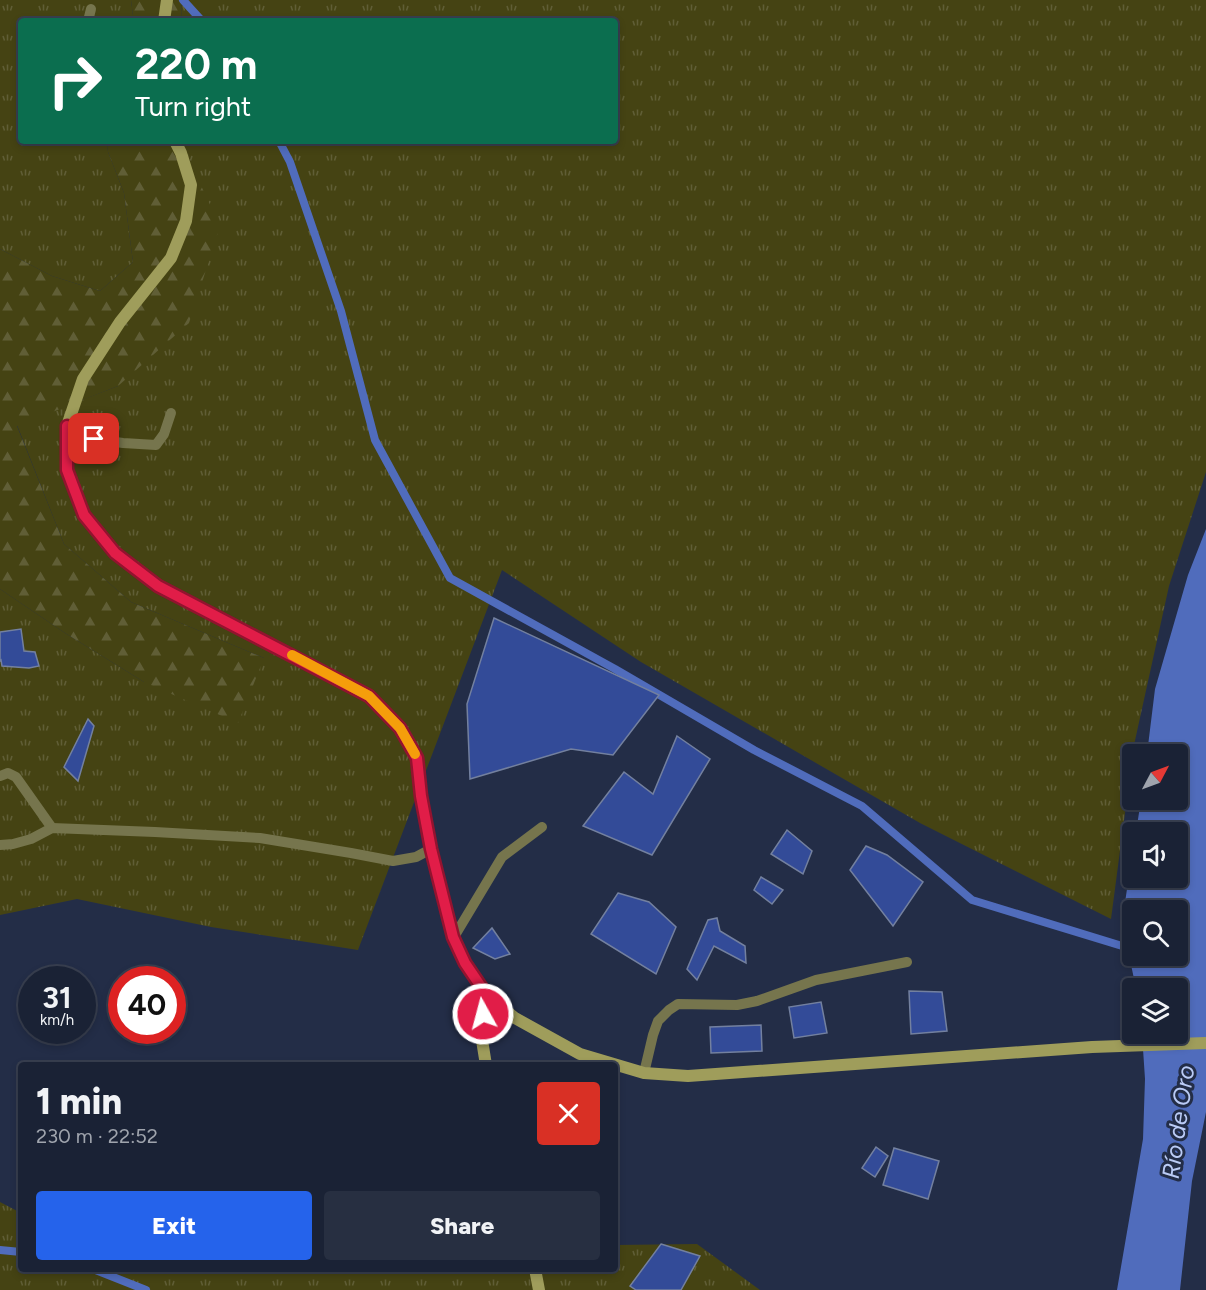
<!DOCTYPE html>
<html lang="en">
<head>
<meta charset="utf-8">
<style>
	:root { --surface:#1a2235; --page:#272f41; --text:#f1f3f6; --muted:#9fa4ad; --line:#383f50; --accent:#2563eb }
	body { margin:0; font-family:Figtree,sans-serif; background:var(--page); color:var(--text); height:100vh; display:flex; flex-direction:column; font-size:22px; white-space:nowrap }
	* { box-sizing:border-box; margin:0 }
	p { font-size:20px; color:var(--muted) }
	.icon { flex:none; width:33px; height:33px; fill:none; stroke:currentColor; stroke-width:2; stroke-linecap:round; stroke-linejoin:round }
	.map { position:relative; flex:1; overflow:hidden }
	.panel { position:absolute; left:18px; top:1062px; width:600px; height:210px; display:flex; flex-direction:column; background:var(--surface); border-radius:6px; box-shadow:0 3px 9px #0003,0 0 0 2px var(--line) }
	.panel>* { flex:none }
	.top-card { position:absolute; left:18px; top:18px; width:600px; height:126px; border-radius:6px; box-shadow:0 3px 9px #0003,0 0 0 2px var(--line); background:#0b6e4f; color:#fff; overflow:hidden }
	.needle { width:39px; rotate:49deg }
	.fabs { position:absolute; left:1122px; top:744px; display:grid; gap:12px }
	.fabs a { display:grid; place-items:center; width:66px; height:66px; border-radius:6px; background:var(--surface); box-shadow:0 3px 9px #0003,0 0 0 2px var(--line); font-size:30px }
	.speed { position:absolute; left:18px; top:966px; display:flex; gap:12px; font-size:30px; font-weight:700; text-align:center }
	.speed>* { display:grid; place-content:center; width:78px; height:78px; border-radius:50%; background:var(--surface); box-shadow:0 3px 9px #0003,0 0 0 2px var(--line); line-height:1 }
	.speed small { font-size:15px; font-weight:400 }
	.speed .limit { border:9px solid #d22; background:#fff; color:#111 }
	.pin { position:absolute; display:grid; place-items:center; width:51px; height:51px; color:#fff; margin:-26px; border-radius:12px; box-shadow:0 3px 9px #0006 }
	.me { position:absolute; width:66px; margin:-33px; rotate:353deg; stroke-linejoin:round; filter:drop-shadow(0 0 4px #0008) }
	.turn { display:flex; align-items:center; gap:21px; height:126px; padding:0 18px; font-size:27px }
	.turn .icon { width:78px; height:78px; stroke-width:2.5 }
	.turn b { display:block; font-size:42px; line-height:51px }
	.round { display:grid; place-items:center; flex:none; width:63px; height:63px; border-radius:6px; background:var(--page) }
	.headline { display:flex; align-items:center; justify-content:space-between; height:102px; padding:0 18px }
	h1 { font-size:36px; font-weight:800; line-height:45px }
	.cta { display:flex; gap:12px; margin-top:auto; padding:12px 18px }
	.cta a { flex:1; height:69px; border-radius:6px; background:var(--accent); color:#fff; font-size:24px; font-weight:800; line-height:69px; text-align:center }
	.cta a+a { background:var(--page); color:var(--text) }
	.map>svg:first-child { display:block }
	.grass { fill:url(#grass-tufts) }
	.forest { fill:url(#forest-firs) }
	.water { fill:#506cbc; fill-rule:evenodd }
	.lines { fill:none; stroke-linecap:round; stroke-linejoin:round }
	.stream { stroke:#506cbc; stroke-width:8 }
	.building { fill:#334b98; stroke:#73809f; stroke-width:1.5 }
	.lane { stroke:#76754d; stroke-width:10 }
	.secondary { stroke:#9f9d5b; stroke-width:12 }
	.route-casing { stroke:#92132f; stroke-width:15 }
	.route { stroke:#e11d48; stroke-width:10 }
	.slow { stroke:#f59e0b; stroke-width:10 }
	.labels { text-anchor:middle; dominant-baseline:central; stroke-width:6; stroke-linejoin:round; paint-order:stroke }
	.water-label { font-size:24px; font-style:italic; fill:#bacbf6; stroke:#232d47 }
</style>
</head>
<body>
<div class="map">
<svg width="1206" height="1290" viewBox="0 0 1206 1290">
	<defs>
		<pattern id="grass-tufts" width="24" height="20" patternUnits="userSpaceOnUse" patternTransform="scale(1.5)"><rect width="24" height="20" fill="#454313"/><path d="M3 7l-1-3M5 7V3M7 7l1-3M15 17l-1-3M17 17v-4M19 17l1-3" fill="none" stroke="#605e36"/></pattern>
		<pattern id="forest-firs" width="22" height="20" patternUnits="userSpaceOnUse" patternTransform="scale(1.5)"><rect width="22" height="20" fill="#454313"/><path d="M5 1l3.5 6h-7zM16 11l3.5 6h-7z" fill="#605e36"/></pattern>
	</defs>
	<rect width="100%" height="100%" fill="#232d47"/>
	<g class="grass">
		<polygon points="0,0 131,0 133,16 132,21 21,21 21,141 107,141 108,152 124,193 133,262 100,291 52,276 0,249"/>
		<polygon points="181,0 1206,0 1206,472 1169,586 1134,745 1111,919 920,823 641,662 502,570 358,950 211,927 77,899 0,915 0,589 65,633 144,682 264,658 131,602 64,544 17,425 118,386 180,141 615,141 615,21 182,21"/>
		<polygon points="0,1202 21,1213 21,1269 615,1269 615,1245 697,1244 760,1290 0,1290"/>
	</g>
	<g class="forest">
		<polygon points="131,0 181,0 182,21 132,21 133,16"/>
		<polygon points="107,141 180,141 220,226 189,323 118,386 17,426 64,544 131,602 264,658 238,723 144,682 65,633 0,589 0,249 52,276 100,291 133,262 124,193 108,152"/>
	</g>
	<path class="water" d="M1206,529V1112L1192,1181L1180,1290H1117L1143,1139L1145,1079L1142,1034H1178V988H1136L1122,923L1132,855V878H1178V832H1136L1141,800H1178V754H1147L1155,689L1188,575ZM1132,910H1178V956H1132Z"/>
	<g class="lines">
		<g class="stream">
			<polyline points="183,0 202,21"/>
			<polyline points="279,141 290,162 341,311 375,440 450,578 615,669 754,750 862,806 972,900 1132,949"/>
			<polyline points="0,1250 21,1252"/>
			<polyline points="93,1269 146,1290"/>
		</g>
	</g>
	<g class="building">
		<polygon points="494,618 659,695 613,755 571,749 470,779 467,704"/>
		<polygon points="21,629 24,651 35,652 39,666 29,668 2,666 1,660 0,661 0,632"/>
		<polygon points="88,719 94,726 78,781 64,767"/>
		<polygon points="677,736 710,759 652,855 583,826 624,772 653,794"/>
		<polygon points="787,830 812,851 803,874 771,854"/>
		<polygon points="866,846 887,855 923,882 893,926 850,870"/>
		<polygon points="761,877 783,890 772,904 754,890"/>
		<polygon points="618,893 649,902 676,927 656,974 591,934"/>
		<polygon points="717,918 720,931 745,946 746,963 714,946 697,980 687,969 708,920"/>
		<polygon points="492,928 510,954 495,959 473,948"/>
		<polygon points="909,991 942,992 947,1031 911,1034"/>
		<polygon points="821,1002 827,1033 794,1038 789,1007"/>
		<polygon points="761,1025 762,1051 711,1053 710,1027"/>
		<polygon points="876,1147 888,1156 875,1177 862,1168"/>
		<polygon points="894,1148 939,1161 928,1199 883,1185"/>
		<polygon points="661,1244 700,1256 681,1290 636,1290 630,1286"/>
	</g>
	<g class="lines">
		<g class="lane">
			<polyline points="88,21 91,9"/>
			<polyline points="67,426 94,439 123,443 156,445 164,434 171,413"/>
			<polyline points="0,776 8,773 16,777 52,828"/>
			<polyline points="0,845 13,844 31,839 52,828 155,832 260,838 351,853 393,861 416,857 431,849"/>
			<polyline points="454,937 502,857 542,827"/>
			<polyline points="644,1073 653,1035 658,1021 669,1010 678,1004 737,1005 757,1001 816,980 907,962"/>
		</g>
		<g class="secondary">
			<polyline points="164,21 167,0"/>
			<polyline points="175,141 181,153 191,185 186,221 171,258 120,322 83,379 67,426 67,470 84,515 115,553 157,586 369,696 400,728 417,758 421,796 431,849 454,937 465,963 486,994 515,1018 580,1054 644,1073 688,1076 1092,1047 1206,1043"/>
			<polyline points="486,994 481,1034 486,1065"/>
			<polyline points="535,1269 539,1290"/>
		</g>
	</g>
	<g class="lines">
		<g class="route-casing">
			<polyline id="route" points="94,439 67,426 67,470 84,515 115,553 158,586 369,696 400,728 417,758 421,796 431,849 453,937 465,963 486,994 483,1014"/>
		</g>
		<use href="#route" class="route"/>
		<polyline class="slow" points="292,655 369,696 400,728 415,754"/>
	</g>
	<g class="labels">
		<g class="water-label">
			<text transform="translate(1178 1122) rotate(-82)">Río de Oro</text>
		</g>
	</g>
</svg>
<div class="fabs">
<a><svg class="needle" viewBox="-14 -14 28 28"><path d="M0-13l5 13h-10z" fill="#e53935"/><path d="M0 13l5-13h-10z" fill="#9fa4ad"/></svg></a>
<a><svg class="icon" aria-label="sound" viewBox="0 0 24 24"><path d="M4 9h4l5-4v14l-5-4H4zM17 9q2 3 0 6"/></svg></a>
<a><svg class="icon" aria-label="search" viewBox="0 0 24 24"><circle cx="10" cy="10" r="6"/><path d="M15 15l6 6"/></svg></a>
<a><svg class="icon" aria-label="layers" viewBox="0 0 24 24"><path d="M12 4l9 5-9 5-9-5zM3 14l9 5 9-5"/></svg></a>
</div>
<div class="speed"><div>31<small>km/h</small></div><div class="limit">40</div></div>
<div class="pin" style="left:94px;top:439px;background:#d93025"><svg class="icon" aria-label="arrive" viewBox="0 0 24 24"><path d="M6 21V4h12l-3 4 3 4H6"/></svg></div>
<svg class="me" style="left:483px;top:1014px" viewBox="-20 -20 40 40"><circle r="17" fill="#e11d48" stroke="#fff" stroke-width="3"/><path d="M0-11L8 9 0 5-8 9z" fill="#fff"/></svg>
<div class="top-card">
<div class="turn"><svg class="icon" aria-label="right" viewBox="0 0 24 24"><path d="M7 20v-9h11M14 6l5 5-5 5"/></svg><div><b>220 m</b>Turn right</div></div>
</div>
<section class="panel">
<div class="headline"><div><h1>1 min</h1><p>230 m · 22:52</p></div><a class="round" style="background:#d93025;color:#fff"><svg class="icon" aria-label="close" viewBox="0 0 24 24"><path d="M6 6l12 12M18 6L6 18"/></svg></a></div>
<div class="cta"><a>Exit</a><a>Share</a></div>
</section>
</div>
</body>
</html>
